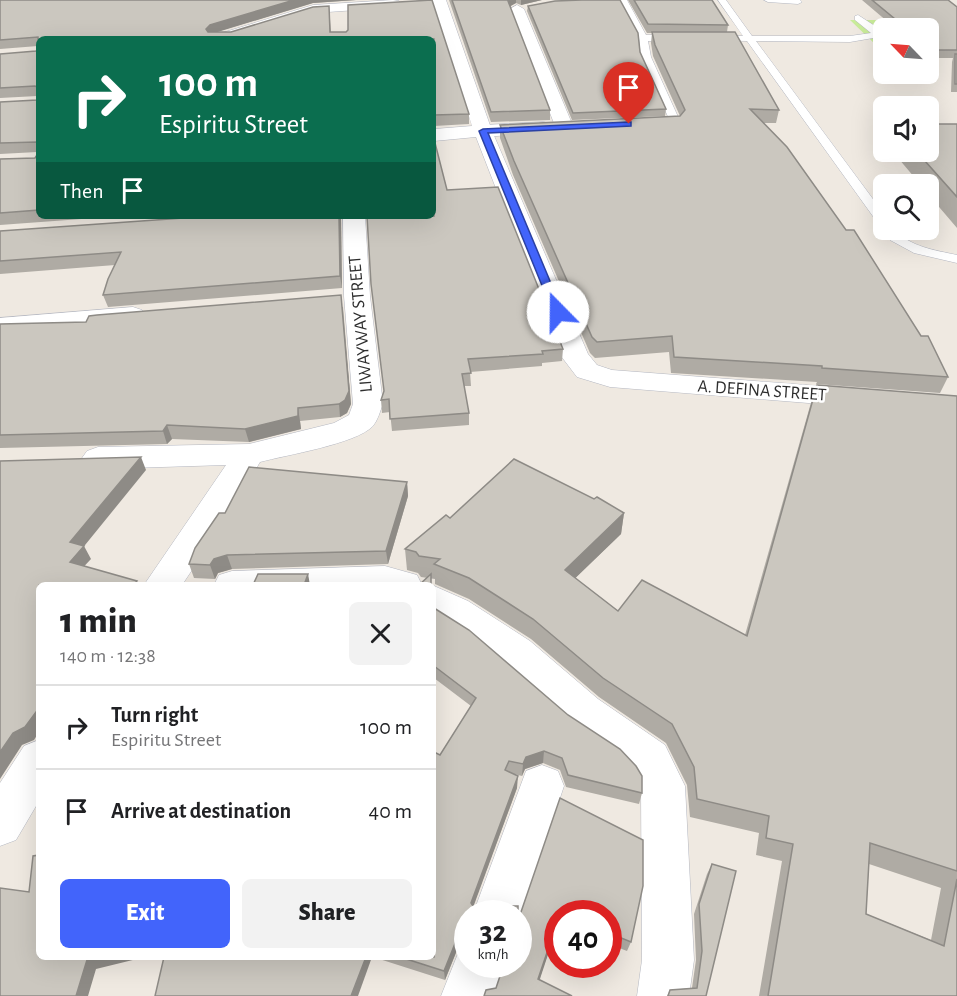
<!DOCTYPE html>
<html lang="en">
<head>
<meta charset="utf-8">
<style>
	:root { --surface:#fff; --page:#f2f2f2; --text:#202124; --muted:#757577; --line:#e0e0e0; --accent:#4264fb }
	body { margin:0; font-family:"Alegreya Sans",sans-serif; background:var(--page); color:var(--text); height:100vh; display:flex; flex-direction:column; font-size:22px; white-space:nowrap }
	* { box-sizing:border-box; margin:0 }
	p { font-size:20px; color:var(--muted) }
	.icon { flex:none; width:33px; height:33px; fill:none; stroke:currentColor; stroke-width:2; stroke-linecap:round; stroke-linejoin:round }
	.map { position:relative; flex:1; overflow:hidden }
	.drawer { position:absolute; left:36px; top:582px; width:400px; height:378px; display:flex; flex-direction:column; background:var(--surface); border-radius:9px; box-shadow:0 6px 24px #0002 }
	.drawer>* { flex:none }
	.banner { position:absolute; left:36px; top:36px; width:400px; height:183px; border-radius:9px; box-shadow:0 6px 24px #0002; background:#0b6e4f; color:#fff; overflow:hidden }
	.needle { width:39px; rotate:295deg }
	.buttons { position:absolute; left:873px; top:18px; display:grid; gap:12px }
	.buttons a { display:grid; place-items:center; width:66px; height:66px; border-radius:9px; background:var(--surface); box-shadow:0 6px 24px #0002; font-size:30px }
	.speed { position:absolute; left:454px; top:900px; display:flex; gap:12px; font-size:30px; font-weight:700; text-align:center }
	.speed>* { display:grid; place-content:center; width:78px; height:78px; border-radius:50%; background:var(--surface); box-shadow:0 6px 24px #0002; line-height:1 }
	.speed small { font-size:15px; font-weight:400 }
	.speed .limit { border:9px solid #d22; background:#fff; color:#111 }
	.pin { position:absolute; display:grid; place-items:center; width:51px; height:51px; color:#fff; margin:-62px -26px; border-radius:50% 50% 50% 0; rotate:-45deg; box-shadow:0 0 6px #0007 }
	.pin .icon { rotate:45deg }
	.me { position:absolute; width:66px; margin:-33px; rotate:338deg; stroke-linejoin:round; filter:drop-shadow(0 0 4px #0008) }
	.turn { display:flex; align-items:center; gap:21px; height:126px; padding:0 24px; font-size:27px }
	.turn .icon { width:78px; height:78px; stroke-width:2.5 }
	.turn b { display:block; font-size:42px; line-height:51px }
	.then { display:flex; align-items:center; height:57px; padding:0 24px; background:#0003; gap:12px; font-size:22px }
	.round { display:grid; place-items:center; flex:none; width:63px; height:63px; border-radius:9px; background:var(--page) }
	.overview { display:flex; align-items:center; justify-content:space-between; height:102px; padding:0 24px }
	h1 { font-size:36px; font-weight:800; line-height:45px }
	.button { display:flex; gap:12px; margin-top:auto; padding:12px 24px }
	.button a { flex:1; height:69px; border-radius:9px; background:var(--accent); color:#fff; font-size:24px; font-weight:800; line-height:69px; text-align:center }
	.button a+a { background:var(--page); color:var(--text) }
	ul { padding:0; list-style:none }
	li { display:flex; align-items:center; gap:18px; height:84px; padding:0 24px; border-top:2px solid var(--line) }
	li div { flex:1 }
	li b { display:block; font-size:22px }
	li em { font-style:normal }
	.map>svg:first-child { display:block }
	.pitch { fill:#c9ec9a }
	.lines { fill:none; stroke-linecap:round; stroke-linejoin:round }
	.lane-casing { stroke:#b4b7c1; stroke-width:1 }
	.street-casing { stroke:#b4b7c1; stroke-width:1 }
	.secondary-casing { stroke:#b4b7c1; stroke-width:1 }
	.lane { fill:#fff; fill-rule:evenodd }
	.street { fill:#fff; fill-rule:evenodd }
	.secondary { fill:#fff; fill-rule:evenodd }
	.wall { fill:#afaba4; fill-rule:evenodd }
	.shaded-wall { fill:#8e8b86 }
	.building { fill:#cbc7bf; stroke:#8e8b86; stroke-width:1.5 }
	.route { fill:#4264fb; stroke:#2b41a3; stroke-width:1.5 }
	.labels { text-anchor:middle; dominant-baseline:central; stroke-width:5; stroke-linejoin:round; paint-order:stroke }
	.street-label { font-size:18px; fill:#2e2e2e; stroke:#fff }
</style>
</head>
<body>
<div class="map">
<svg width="957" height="996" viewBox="0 0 957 996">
	<rect width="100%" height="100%" fill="#efe9e1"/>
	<polygon class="pitch" points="850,20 891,20 901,28 884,28 883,45 876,45"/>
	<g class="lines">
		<g class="lane-casing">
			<g id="lane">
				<polygon points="619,0 627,0 646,35 678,35 682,38 678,41 648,41 651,57 679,119 676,125 668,125 667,123 669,119 641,57 639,38"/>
				<path d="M718,0H726L752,36H850L871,33L855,20V16L858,15L878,28L879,37L850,42L756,41L884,214V230H895C911,247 934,250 957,255V263L914,253L890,240L747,41L710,40V36L713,35L743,36Z"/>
				<polygon points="764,0 800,0 802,2 798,4 768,2"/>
			</g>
		</g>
		<g class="street-casing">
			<g id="street">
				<polygon points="393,0 399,1 401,4 399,7 314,13 232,39 210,39 212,36 313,5"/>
				<polygon points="517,5 524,9 573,126 571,130 557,130 555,126 510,9"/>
				<polygon points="544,122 551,124 553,128 551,132 483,137 476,135 474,131 476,127 483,125"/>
				<path d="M343,216H365L370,296L383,404C380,411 378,420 373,426C356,444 286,455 260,462L228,516L182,585H144L226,465L98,469L87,465L82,458L87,451L98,447L249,444L334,423L349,415L353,404L344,296Z"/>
				<polygon points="133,307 142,310 146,315 142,320 0,334 0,318"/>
				<polygon points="385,566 417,575 422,585 214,585 219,575 232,571"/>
				<path d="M434,586L468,601L530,641L598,699L665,745L685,786L694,960L689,996H637L642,960L641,787C628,758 591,744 568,725C523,688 485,646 434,618Z"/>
				<polygon points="39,740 39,801 16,840 0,846 0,783 24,746"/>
				<polygon points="542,765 558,771 564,786 519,920 519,914 473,914 526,771"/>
				<polygon points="468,943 468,964 504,964 493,996 441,996 461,946"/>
			</g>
		</g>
		<g class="secondary-casing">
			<polygon id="secondary" points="432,0 446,0 492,131 588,354 597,365 612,370 858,389 868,392 873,398 868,404 858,407 610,387 577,377 561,356 476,137 434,141 434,129 472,126"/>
		</g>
		<use href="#lane" class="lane"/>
		<use href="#street" class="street"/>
		<use href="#secondary" class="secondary"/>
	</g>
	<g class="wall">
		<polygon points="0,0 356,0 313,3 216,32 231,32 313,7 329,6 331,32 346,32 348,30 348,5 432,0 469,114 469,124 434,126 434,39 39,39 39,216 122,216 0,225 0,159 35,158 37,155 37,152 0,154 0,102 37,100 37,96 0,98 0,54 36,51 38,49 38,46 0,49"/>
		<polygon points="449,0 542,0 521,5 516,3 510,6 550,110 550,120 491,122"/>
		<polygon points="628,0 712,0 728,25 727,32 779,110 776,123 763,123 921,336 948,377 940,393 816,384 817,382 671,373 669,352 595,358 590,353 513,175 500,138 500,125 680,116 653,56 651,43 652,33 647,33"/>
		<polygon points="862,0 948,0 957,7 957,92 951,92 952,62 953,58 928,58 928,28 895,28"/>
		<polygon points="528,6 640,52 666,109 665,116 572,120 527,11"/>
		<polygon points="957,124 957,228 928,194 928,184 920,184 893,152 928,152"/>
		<polygon points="447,190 563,349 562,361 542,363 542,366 470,372 471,386 464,386 469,413 469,425 392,431 390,412 382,413 381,400"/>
		<polygon points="212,216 341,216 342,288 108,307 103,295 115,265 0,274 0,231"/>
		<polygon points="343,307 351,404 347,413 340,417 300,421 301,429 249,442 172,439 167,444 0,448 0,324 86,322"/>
		<path d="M817,385L957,396V996H759L782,861L756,855L759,833L690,817L687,785L666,743L599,697L531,639L469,599L435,584V579L421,577L418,573L407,570L405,549L450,518L624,513L621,534L575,578L618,611L745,635L810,406ZM869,864L941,888L931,940L866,914Z"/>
		<polygon points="407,482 408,496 388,564 232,569 218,573 215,579 194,578 189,564 225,513"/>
		<polygon points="434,608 642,793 639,804 566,787 560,770 543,763 525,769 522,776 514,774 517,788 473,906 521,912 560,798 631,942 627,951 609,944 609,914 558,914 558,924 539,980 496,988 519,964 468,914 459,945 445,980 373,957 434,957 440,755 471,706 434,678"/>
		<polygon points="712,864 706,996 667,996 670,990 692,988 696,960 694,914 707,874"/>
	</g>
	<g class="shaded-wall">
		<polygon points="294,0 356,0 313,3 211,34 208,38 206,29 210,25"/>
		<polygon points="509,0 516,0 516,3 509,7"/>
		<polygon points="521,0 542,0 521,5"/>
		<polygon points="339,216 341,216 342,288 340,276"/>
		<polygon points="341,295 351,404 347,413 340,417 339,404"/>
		<polygon points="298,408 300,421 301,429 249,442 245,429"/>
		<polygon points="167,425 172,439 167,444 163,431"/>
		<polygon points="141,457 146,470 81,550 84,546 91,559 76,575 70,562 70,542"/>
		<polygon points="407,482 408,496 388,564 386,551"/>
		<polygon points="624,513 621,534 562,591 565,570"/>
		<polygon points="227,555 232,569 218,573 215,579 210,565 214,559"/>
		<polygon points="308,574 310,585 304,585"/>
		<polygon points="39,708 39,732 34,740 22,745 0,779 0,752 13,733"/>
		<polygon points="544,751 543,763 525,769 522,776 523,764 526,757"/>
		<polygon points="518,776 517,788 471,913 471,903"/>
		<polygon points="558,920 558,924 537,988 538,979"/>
		<polygon points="468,931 468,941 459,945 445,980 444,971 458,936"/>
		<polygon points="100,957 145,957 96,969 88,996 76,996 87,960"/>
		<polygon points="366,957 372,957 358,996 351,996"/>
	</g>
	<g class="building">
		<polygon points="0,0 294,0 210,25 206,29 208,32 231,32 313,7 329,6 330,32 346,32 348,30 348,5 432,0 469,114 434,115 434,39 39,39 39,210 0,213 0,159 35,158 37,155 37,142 0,143 0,102 37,100 38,88 35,86 0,88 0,54 36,51 38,49 38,37 0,40"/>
		<polygon points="452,0 509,0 508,1 550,110 491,112"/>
		<polygon points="582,0 620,0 638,33 640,52 666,109 573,113 528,6 555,1"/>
		<polygon points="634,0 712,0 728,25 648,24"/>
		<polygon points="872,0 948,0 957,7 957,50 931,50 928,48 928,28 906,28"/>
		<polygon points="652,32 735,32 779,110 750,109 787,147 846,230 854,230 921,336 928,336 948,377 822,368 822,366 674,357 672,336 597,342 592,337 514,161 500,125 680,116 685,110 655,45"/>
		<rect x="955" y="54" width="2" height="30"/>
		<polygon points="928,124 957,124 957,197 917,152 928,152"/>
		<polygon points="434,139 447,190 498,187 563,349 542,351 543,354 468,359 471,373 462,374 469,413 390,419 389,399 381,400 384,391 371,284 367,216 434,216"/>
		<polygon points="212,216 339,216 340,276 103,295 108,279 121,252 0,261 0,231"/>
		<polygon points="341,295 349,391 345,400 339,404 298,408 298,416 245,429 167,425 163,431 0,435 0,324 86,322 89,316 97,315"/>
		<polygon points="817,385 957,396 957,871 870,843 866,914 944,946 957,879 957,996 768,996 793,844 766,838 769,816 697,799 694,767 672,724 603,678 533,619 469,578 434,564 440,559 419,556 416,552 405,549 446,515 450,518 514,459 594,499 597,497 624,513 565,570 618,611 642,580 747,636"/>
		<polygon points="141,457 70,542 84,546 70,562 137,581 134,585 39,585 39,708 25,727 13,733 0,752 0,461"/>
		<polygon points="249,467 407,482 386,551 227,555 214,559 210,565 189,564 195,548 219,513 225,513"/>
		<polygon points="258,574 308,574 304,585 253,585"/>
		<polygon points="431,574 431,585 419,585"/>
		<polygon points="434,608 469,630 568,715 620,749 636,766 642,776 642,793 568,775 562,758 544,751 526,757 523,764 509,761 505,770 518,776 471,903 473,906 518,906 518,912 521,912 560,798 643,840 643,886 631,942 609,933 609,914 558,914 558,920 538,979 572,996 484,996 486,990 496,988 504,964 519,964 519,914 468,914 468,931 458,936 444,971 400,957 434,957 434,752 440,755 476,698 434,666"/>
		<polygon points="39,855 39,957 100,957 87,960 76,996 0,996 0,888 29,892 33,856"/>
		<polygon points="712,864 736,871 706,996 668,996 670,990 697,988 702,951 699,904"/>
		<polygon points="164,957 366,957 351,996 155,996"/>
	</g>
	<polygon class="route" points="629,122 631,122 631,126 488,133 563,312 562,315 554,315 479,131 483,129"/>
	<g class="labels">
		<g class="street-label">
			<text transform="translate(361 324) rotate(-95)">LIWAYWAY STREET</text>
			<text transform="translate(762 391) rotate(4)">A. DEFINA STREET</text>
		</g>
	</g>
</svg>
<div class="buttons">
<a><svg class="needle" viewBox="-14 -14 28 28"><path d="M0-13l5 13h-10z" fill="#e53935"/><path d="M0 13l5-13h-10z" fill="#757577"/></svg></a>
<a><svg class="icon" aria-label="sound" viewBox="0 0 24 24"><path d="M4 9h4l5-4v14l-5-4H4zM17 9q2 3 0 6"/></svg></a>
<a><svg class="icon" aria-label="search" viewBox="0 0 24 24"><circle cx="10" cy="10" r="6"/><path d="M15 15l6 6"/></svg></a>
</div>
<div class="speed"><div>32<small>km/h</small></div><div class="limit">40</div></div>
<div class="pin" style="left:629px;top:124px;background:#d93025"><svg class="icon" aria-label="arrive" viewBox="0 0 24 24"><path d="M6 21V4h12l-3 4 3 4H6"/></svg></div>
<svg class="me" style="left:558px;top:312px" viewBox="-20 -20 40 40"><circle r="19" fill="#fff"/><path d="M0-13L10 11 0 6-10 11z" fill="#4264fb"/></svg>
<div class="banner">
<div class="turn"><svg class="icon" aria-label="right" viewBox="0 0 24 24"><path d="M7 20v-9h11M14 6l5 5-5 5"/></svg><div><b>100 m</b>Espiritu Street</div></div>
<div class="then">Then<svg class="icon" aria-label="arrive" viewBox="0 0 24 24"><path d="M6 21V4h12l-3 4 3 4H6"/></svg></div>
</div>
<section class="drawer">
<div class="overview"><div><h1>1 min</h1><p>140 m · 12:38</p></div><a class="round"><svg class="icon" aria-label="close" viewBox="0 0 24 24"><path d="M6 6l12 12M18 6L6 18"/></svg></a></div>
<ul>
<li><svg class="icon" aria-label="right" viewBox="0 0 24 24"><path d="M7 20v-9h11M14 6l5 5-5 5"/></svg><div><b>Turn right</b><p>Espiritu Street</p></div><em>100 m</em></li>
<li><svg class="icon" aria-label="arrive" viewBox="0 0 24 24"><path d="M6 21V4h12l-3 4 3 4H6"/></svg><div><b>Arrive at destination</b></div><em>40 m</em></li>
</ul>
<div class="button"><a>Exit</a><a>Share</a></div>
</section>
</div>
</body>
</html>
